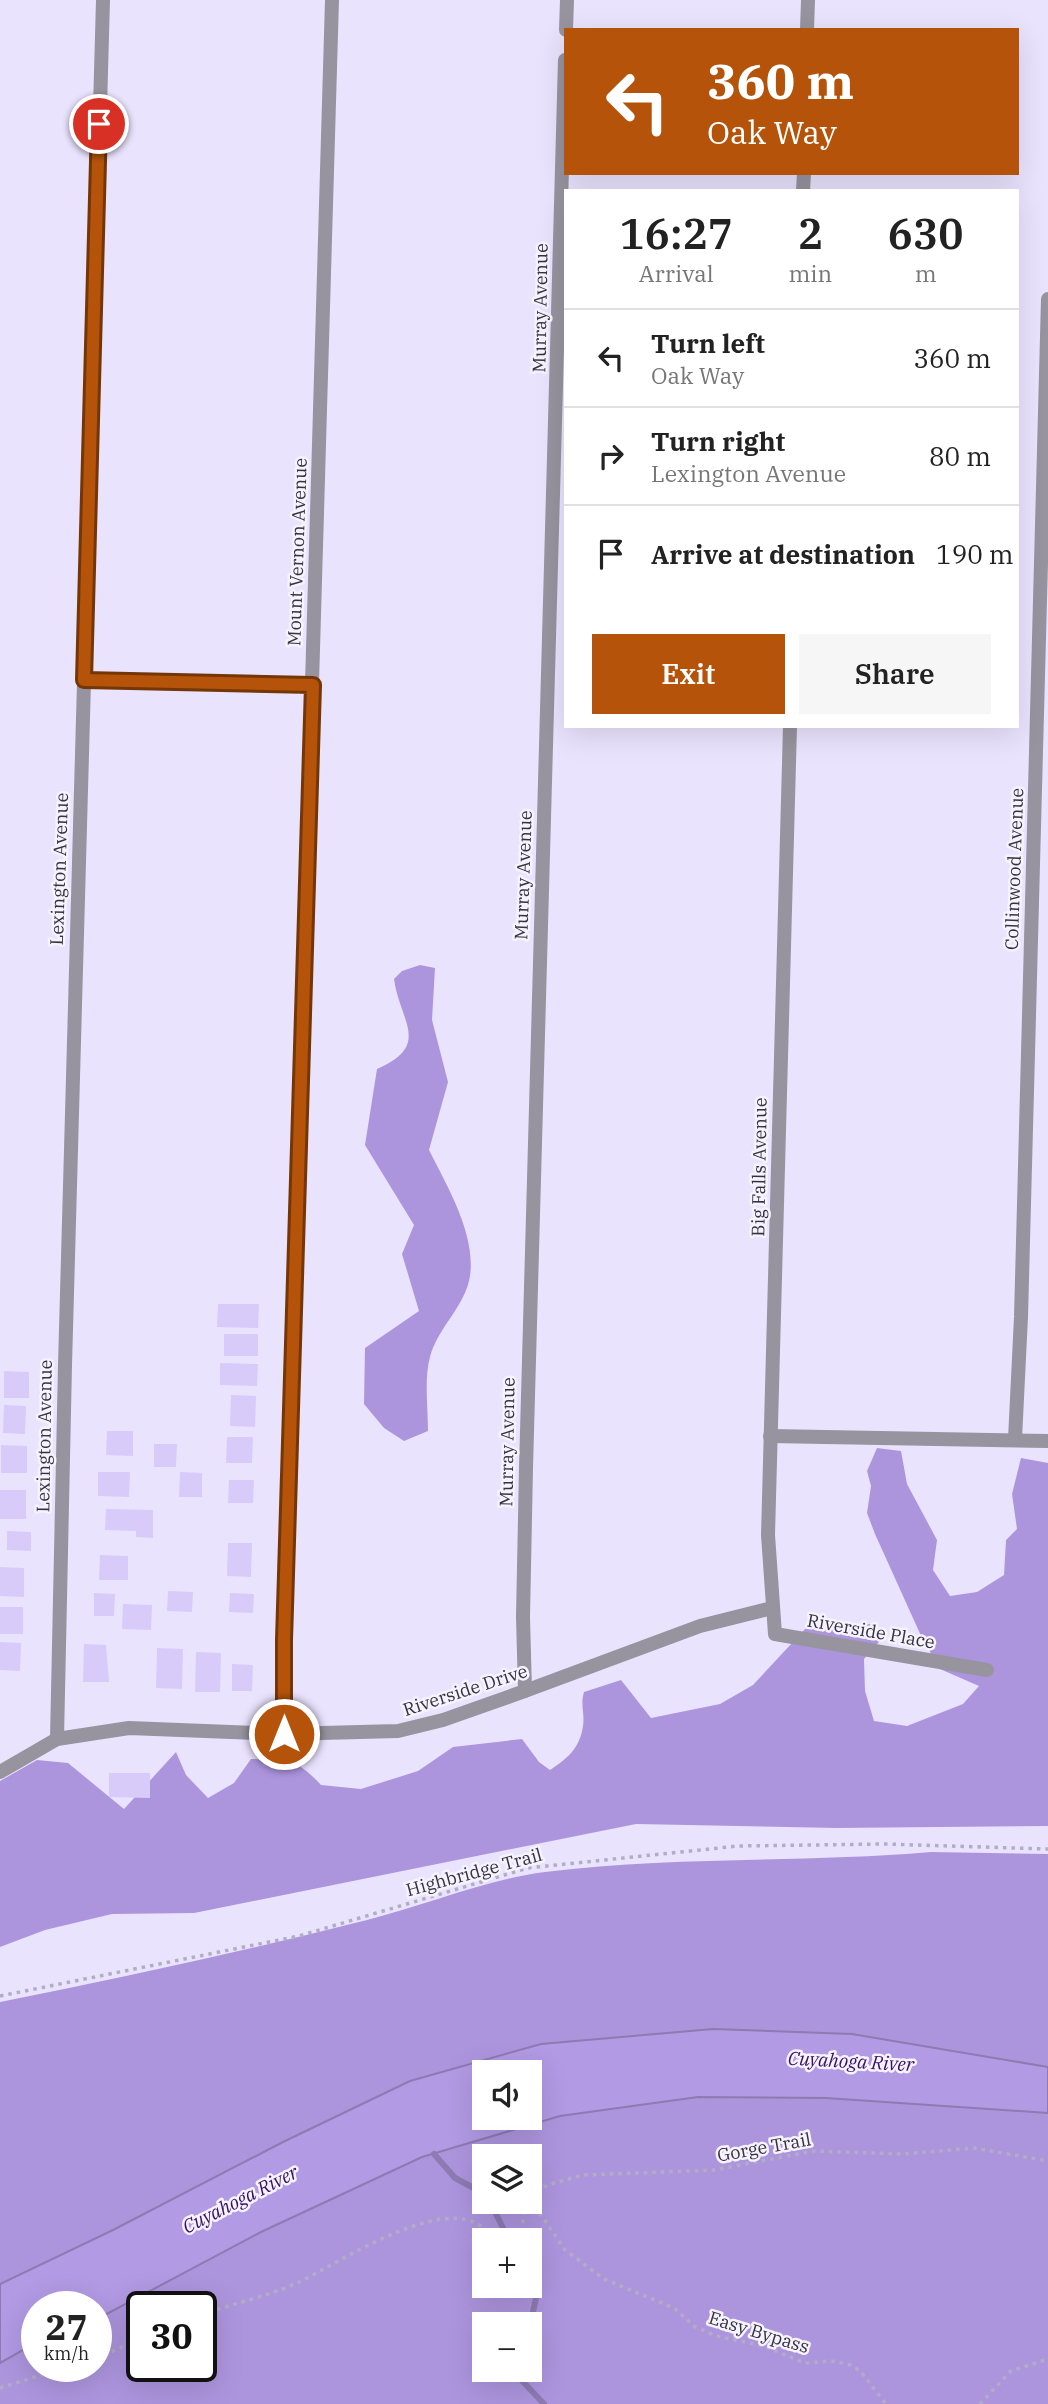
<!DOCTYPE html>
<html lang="en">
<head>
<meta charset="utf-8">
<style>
	:root { --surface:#fff; --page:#f6f6f6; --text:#222; --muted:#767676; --line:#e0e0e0; --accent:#b45309 }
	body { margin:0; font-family:"IBM Plex Serif",serif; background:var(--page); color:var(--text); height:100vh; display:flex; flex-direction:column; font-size:26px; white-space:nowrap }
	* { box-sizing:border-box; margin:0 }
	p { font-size:23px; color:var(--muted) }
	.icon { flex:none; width:38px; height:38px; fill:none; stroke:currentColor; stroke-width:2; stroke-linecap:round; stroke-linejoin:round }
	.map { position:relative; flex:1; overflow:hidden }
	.sheet { position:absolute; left:564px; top:189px; width:455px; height:539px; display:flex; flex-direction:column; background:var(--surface); border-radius:0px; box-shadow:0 7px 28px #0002 }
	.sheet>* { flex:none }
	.guide { position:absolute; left:564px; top:28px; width:455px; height:147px; border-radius:0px; box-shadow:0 7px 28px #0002; background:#b45309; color:#fff; overflow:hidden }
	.controls { position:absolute; left:472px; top:2060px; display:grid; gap:14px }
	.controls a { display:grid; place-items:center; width:70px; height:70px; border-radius:0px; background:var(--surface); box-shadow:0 7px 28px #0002; font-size:35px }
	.speed { position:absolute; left:21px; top:2291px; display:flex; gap:14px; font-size:35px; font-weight:700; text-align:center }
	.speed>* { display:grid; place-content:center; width:91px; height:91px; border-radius:50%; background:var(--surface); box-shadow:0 7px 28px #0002; line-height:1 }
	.speed small { font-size:18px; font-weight:400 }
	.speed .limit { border:4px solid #111; border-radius:10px; background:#fff; color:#111 }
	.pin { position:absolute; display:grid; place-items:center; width:60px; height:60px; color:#fff; margin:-30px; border:4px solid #fff; border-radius:50%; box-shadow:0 2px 7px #0007 }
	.me { position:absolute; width:77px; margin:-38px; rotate:0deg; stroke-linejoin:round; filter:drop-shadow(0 0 5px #0008) }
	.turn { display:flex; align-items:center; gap:24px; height:147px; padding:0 28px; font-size:32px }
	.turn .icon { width:91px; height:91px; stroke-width:2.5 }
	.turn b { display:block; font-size:49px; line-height:60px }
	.eta { display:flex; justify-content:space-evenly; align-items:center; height:119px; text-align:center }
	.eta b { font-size:42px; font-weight:600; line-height:49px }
	.primary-button { display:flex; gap:14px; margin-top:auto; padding:14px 28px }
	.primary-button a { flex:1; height:80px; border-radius:0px; background:var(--accent); color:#fff; font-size:28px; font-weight:600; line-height:80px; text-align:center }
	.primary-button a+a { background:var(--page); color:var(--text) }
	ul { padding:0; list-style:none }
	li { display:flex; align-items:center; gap:21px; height:98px; padding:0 28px; border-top:2px solid var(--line) }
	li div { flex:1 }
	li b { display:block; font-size:26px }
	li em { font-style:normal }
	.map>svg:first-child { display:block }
	.forest { fill:#ad95de; fill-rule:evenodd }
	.water { fill:#b29ae4; stroke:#8d7bb2; stroke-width:2; fill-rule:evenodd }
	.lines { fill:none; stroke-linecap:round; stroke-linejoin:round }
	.stream { stroke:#8d7bb2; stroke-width:6 }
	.building { fill:#d8cbf9 }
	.path { stroke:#b3adc3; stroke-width:3.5; stroke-dasharray:3.5 5; stroke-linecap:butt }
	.lane { stroke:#97949f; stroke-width:10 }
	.street { stroke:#97949f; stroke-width:14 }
	.route-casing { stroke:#753606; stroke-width:18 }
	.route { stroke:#b45309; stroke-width:12 }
	.labels { text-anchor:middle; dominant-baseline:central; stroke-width:5; stroke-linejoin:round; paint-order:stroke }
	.street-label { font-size:18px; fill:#37333e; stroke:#f6f3fe }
	.water-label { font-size:19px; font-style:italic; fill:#391267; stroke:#f6f3fe }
</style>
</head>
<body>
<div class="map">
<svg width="1048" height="2404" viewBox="0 0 1048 2404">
	<rect width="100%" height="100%" fill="#eae3fe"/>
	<g class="forest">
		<path d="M420,965L435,968L432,1020L448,1082L429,1150C447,1186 476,1234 470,1276C465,1307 438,1327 430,1357C424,1379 428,1408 428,1431L404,1441L384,1428L364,1404L365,1348L419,1311L402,1254L414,1225L365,1145L377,1069C432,1045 400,1022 394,979L402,971Z"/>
		<path d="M877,1448L901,1451L907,1484L937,1540L933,1570L950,1596L977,1592L1004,1575L1006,1540L1017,1529L1012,1494L1021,1458L1048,1463V1826L836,1828L636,1824L194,1913L112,1914L45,1930L0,1947V1781L37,1760L68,1763L124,1809L176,1752L186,1775L208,1798L234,1783L251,1759C287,1760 296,1758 321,1785L361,1789L418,1771L453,1747L522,1739L539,1762L550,1770C567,1759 580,1748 583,1726C585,1713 580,1705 584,1692L621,1680L651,1718L720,1704L753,1685L806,1628L872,1624L885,1635L864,1659L865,1691L874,1721L907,1726L963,1704L979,1686L940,1669L922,1638L875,1534L867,1513L871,1486L867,1471Z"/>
		<path d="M931,1852L1048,1854V2067L852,2034L713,2029L541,2044L283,2142L113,2230L0,2284V2002C123,1977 245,1951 367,1920C427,1905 484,1880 545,1872C673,1856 803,1863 931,1852Z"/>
		<path d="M698,2097L826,2098L1048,2113V2404H0V2363L37,2342V2366H96V2318L261,2232L422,2157L560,2116ZM485,2156H530V2202H485ZM485,2240H530V2286H485ZM142,2306H201V2366H142ZM485,2324H530V2370H485Z"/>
	</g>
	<path class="water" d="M713,2029L852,2034L1048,2067V2113L826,2098L698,2097L560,2116L422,2157L261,2232L101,2317L96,2318V2306H37V2342L0,2363V2284L113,2230L283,2142L410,2081L541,2044ZM485,2072H530V2118H485Z"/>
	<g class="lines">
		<g class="stream">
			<polyline points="434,2154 455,2178 485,2194"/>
			<polyline points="490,2202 509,2240"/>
			<polyline points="530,2281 537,2293 530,2326"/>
			<polyline points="512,2370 544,2404"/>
		</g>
	</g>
	<g class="building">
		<polygon points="218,1304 259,1304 258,1328 217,1327"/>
		<rect x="224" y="1334" width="34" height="22"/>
		<polygon points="220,1363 258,1364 257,1386 220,1385"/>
		<polygon points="4,1371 29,1372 29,1398 4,1398"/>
		<polygon points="231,1395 256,1396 255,1427 230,1426"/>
		<polygon points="4,1405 26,1406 25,1434 3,1433"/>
		<polygon points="107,1431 133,1431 133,1456 106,1455"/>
		<polygon points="227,1437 253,1437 252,1463 226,1463"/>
		<polygon points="154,1444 177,1444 176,1467 154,1467"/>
		<polygon points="1,1445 27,1446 27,1473 1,1473"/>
		<polygon points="98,1472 130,1472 129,1497 98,1496"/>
		<polygon points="180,1472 202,1473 202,1497 179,1497"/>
		<polygon points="229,1480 254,1480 253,1503 228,1503"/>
		<rect x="0" y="1490" width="26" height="29"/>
		<polygon points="106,1509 153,1510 153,1538 136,1537 136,1531 105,1530"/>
		<polygon points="7,1531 31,1532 31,1551 7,1550"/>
		<polygon points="228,1543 252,1543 251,1577 227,1576"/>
		<polygon points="100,1555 128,1556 128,1580 99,1580"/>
		<polygon points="0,1567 24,1568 24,1597 0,1596"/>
		<polygon points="168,1591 193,1592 192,1612 167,1611"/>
		<polygon points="94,1593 115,1594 114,1616 94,1616"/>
		<polygon points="230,1593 254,1594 253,1613 229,1612"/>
		<polygon points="123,1604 152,1605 151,1630 122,1629"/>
		<rect x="0" y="1607" width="23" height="27"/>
		<polygon points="0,1642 21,1643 20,1671 0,1670"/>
		<polygon points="84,1644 106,1645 109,1682 83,1682"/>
		<polygon points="157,1648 183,1649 182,1689 156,1688"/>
		<polygon points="196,1652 221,1653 220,1692 195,1692"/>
		<polygon points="232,1664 253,1665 252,1691 232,1691"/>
		<polygon points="109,1773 150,1773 150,1798 109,1797"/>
	</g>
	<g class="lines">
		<g class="path">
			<polyline points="0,1996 299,1936 528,1868 738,1846 884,1844 1048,1849"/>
			<polyline points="530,2197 547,2185 583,2175 715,2170 813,2151 903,2154 974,2148 1048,2161"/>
			<polyline points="530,2199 565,2250 604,2279 674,2308 694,2326 716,2336 764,2346 805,2363 831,2361 851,2365 861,2372 886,2404"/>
			<polyline points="523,2240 523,2215 528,2202"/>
			<path d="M201,2315C233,2303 268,2297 299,2282C338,2264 462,2179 492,2240"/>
			<polyline points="96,2358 142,2339"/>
			<polyline points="0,2388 70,2366"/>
			<polyline points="980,2404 1011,2371 1048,2359"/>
		</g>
		<polyline class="lane" points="84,680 313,685"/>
		<g class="street">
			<polyline points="566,30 567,0"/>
			<polyline points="807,30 808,0"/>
			<polyline points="803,191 804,173"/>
			<polyline points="790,726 768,1535 775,1634 987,1670"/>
			<polyline points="770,1436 1048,1441"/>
			<polyline points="1015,1439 1021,1317 1048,299"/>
			<polyline points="525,1691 523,1617 526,1468 565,60"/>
			<polyline points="284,1734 284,1640 332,0"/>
			<polyline points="57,1739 65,1365 103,0"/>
			<polyline points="0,1772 57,1739 129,1728 284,1734 398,1731 443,1720 525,1691 700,1626 772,1608"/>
		</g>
	</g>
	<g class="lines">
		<g class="route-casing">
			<polyline id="route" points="99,124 84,680 313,685 284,1640 284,1734"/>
		</g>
		<use href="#route" class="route"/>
	</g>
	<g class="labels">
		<g class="street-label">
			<text transform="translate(540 308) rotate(-89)">Murray Avenue</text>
			<text transform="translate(297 552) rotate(-88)">Mount Vernon Avenue</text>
			<text transform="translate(59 869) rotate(-88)">Lexington Avenue</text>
			<text transform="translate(1014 869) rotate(-88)">Collinwood Avenue</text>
			<text transform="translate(523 875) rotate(-88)">Murray Avenue</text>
			<text transform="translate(759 1167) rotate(-89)">Big Falls Avenue</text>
			<text transform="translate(44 1436) rotate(-89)">Lexington Avenue</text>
			<text transform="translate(507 1442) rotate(-89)">Murray Avenue</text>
			<text transform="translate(871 1631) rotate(10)">Riverside Place</text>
			<text transform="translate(465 1690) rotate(-18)">Riverside Drive</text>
			<text transform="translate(474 1872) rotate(-15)">Highbridge Trail</text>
			<text transform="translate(764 2147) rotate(-10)">Gorge Trail</text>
			<text transform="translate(759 2332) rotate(17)">Easy Bypass</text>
		</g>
		<g class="water-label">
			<text transform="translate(851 2061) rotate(3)">Cuyahoga River</text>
			<text transform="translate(240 2199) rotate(-27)">Cuyahoga River</text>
		</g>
	</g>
</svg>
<div class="controls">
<a><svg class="icon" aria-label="sound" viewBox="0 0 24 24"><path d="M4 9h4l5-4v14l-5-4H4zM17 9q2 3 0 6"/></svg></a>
<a><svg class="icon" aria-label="layers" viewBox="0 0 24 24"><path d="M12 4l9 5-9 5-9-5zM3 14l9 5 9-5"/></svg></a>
<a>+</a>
<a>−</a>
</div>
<div class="speed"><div>27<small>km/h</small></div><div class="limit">30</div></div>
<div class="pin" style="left:99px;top:124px;background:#d93025"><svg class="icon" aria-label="arrive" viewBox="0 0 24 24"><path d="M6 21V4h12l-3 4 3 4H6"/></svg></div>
<svg class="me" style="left:284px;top:1734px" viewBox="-20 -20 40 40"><circle r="17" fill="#b45309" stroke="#fff" stroke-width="3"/><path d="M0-11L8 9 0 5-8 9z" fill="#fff"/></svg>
<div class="guide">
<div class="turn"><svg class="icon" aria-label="left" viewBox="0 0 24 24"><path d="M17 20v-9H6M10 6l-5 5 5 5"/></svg><div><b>360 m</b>Oak Way</div></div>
</div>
<section class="sheet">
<div class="eta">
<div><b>16:27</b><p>Arrival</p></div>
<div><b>2</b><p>min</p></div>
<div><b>630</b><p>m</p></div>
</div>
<ul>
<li><svg class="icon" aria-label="left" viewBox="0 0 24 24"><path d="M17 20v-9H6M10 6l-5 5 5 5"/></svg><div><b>Turn left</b><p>Oak Way</p></div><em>360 m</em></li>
<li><svg class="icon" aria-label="right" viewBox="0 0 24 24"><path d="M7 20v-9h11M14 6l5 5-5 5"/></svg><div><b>Turn right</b><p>Lexington Avenue</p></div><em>80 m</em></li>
<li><svg class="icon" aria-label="arrive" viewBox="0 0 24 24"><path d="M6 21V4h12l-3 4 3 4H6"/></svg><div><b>Arrive at destination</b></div><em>190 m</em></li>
</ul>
<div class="primary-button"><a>Exit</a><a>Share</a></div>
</section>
</div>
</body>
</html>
